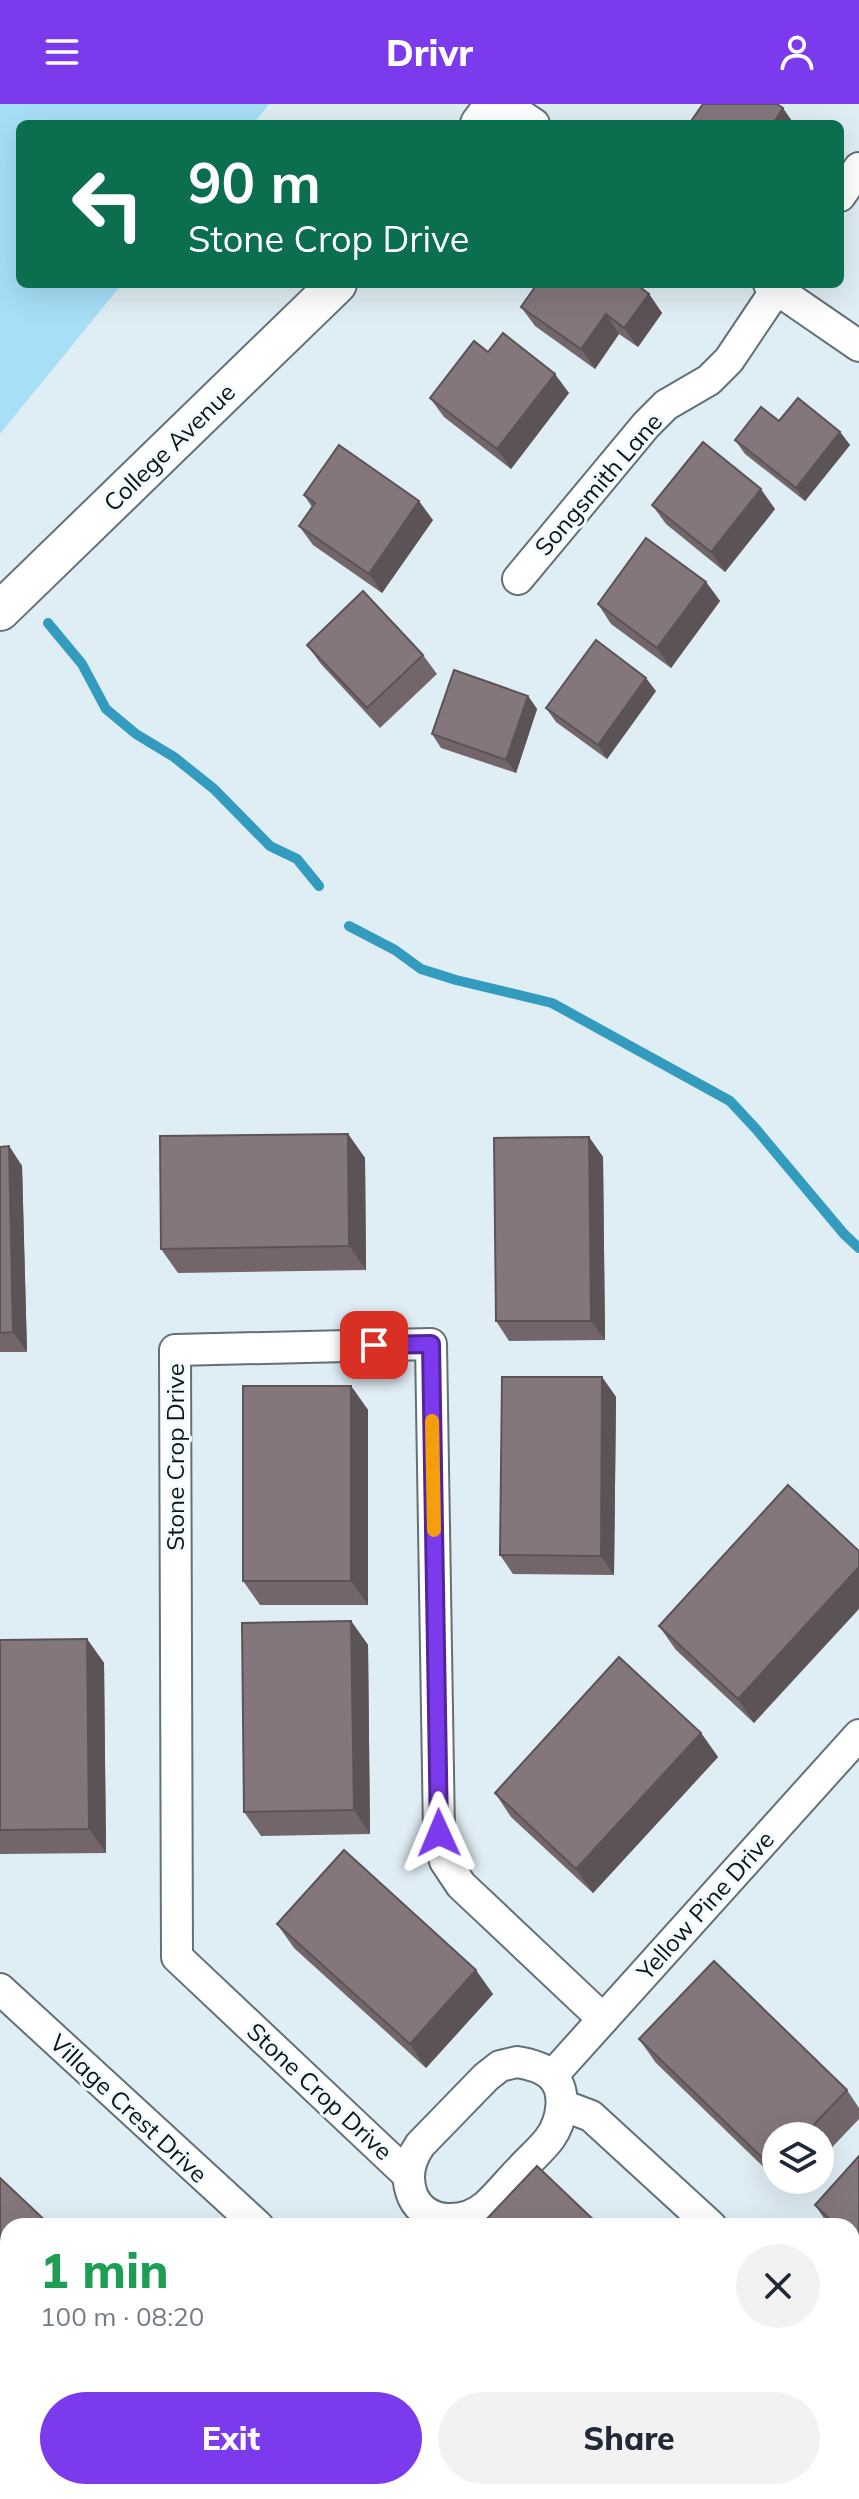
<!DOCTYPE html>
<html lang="en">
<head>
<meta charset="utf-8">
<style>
	:root { --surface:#fff; --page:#f2f2f3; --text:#1f2937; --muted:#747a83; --accent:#7c3aed }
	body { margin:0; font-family:Mulish,sans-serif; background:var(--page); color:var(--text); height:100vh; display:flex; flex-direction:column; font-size:30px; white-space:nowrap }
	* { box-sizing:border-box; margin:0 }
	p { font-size:26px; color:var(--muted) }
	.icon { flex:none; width:44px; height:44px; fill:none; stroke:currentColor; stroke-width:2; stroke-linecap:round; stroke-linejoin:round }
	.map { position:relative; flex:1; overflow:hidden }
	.panel { position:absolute; left:0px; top:2114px; width:860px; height:282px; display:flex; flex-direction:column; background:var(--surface); border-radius:24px 24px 0 0; box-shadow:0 8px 32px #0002 }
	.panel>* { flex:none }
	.banner { position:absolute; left:16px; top:16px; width:828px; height:168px; border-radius:12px; box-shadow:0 8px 32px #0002; background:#0b6e4f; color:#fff; overflow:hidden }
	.controls { position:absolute; left:762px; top:2018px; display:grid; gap:16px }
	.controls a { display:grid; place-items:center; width:72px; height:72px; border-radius:50%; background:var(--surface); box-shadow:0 8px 32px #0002; font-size:40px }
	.pin { position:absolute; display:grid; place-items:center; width:68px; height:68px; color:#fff; margin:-34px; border-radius:16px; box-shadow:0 4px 12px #0006 }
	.me { position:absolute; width:88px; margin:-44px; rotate:359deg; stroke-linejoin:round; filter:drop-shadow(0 0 6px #0008) }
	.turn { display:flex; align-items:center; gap:28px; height:168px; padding:0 40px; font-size:36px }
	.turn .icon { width:104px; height:104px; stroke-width:2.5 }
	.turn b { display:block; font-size:56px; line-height:68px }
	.round { display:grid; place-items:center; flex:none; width:84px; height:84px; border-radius:42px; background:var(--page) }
	.overview { display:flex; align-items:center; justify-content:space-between; height:136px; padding:0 40px }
	h1 { font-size:48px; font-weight:800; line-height:60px; color:#1e9e55 }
	.primary-button { display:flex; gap:16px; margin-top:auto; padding:16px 40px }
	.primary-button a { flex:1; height:92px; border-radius:48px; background:var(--accent); color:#fff; font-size:32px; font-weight:800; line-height:92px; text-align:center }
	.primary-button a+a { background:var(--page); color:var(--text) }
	header { display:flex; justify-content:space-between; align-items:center; height:104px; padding:0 40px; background:var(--accent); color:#fff; font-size:36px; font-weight:800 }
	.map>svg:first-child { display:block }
	.green { fill:#a7dff7 }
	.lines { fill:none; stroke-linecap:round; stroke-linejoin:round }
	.stream { stroke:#339bbe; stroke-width:10 }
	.minor-casing { stroke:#637076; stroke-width:34 }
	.tertiary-casing { stroke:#637076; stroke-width:42 }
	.minor { stroke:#fff; stroke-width:30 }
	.tertiary { stroke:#fff; stroke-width:38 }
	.wall { fill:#72666b }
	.shaded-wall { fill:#5c5357 }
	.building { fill:#84777c; stroke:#5c5357; stroke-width:2 }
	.route-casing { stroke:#51269a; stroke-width:20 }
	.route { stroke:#7c3aed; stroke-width:14 }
	.slow { stroke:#f59e0b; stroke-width:14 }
	.labels { text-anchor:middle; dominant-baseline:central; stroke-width:6; stroke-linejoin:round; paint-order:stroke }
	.street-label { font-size:24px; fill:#0e1416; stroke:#f1fafe }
</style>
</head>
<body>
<header><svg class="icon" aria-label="menu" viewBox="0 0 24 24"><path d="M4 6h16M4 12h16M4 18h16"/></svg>Drivr<svg class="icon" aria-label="person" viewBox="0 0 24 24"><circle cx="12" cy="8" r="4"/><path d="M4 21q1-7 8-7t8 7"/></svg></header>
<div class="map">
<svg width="859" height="2395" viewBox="0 0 859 2395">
	<rect width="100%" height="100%" fill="#dfedf4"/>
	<polygon class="green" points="0,0 269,0 253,20 20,20 20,180 122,180 0,330"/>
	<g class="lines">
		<g class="stream">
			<polyline points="48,519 82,560 106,605 136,630 174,653 214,685 270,742 297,755 319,782"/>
			<polyline points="349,822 395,846 421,865 456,876 552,899 730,997 756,1025 844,1130 859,1144"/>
		</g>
		<g class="minor-casing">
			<g id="minor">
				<polyline points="504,0 534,20"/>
				<polyline points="840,92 859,64"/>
				<polyline points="769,180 859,242"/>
				<polyline points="518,475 646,321 666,301 709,276 729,256 780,180"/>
				<polyline points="0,1885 258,2122"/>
				<path d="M517,1958C529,1960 542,1963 551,1971C568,1987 562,2017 550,2034C542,2045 530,2055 521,2065C509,2077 499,2090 487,2101C465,2120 427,2122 413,2093C405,2074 409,2057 420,2041L486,1973L500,1962Z"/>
				<polyline points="552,1972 859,1631"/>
				<polyline points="562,2001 591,2012 711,2122"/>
				<polyline points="408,2071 177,1853 175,1246 431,1240 439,1729 445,1757 461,1781 603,1915"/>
				<polyline points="852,2251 859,2257"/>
				<polyline points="0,2279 8,2287"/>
				<polyline points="119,2388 126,2395"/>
				<polyline points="548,2388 556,2395"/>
				<polyline points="156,2395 162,2388"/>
			</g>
		</g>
		<g class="tertiary-casing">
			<g id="tertiary">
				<polyline points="480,20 495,0"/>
				<polyline points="0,507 337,180"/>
			</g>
		</g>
		<use href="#minor" class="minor"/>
		<use href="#tertiary" class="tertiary"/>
	</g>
	<g class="wall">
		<polygon points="649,190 662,209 638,243 619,230 595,265 535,222 521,203"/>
		<polygon points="488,248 569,289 511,365 444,313 430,294"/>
		<polygon points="779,317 840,328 850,341 805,397 745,350 735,336"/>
		<polygon points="304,391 433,416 382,489 313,441 299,422 312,403"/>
		<polygon points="652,401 775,405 725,468 666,420"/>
		<polygon points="706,478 720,497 671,564 611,520 598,500"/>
		<polygon points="307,541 423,551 437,570 380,624 321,560"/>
		<polygon points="656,587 607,655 556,618 546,604"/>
		<polygon points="528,592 537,605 516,669 441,644 432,630"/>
		<polygon points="348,1030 365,1054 366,1166 178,1169 161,1145"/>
		<polygon points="589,1033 603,1053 605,1236 509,1237 496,1217"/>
		<polygon points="9,1042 22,1062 27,1248 0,1248 0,1043"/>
		<polygon points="602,1273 616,1293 614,1471 513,1470 500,1451"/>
		<polygon points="351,1282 368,1306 368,1501 260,1501 243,1477"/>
		<polygon points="788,1381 754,1619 676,1546 659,1522"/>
		<polygon points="351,1517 368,1541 370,1730 261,1732 244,1708"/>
		<polygon points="87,1535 104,1559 106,1749 0,1750 0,1536"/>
		<polygon points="701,1629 718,1653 593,1789 511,1713 495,1689"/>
		<polygon points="277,1820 493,1890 426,1964 294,1844"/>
		<polygon points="639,1935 847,1986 859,2004 859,2015 820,2056 820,2032 776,2032 776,2075 656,1959"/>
		<polygon points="859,2052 859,2150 852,2144 852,2122 829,2122 815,2101"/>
		<polygon points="777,2076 800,2076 789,2088"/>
		<polygon points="701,2388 836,2388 830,2395 708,2395"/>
	</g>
	<g class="shaded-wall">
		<polygon points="783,4 794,20 773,20"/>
		<polygon points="649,190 662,209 638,243 624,224"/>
		<polygon points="606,210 619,230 595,265 581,245"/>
		<polygon points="555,270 569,289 511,365 497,345"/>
		<polygon points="840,328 850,341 805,397 796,384"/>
		<polygon points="761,385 775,405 725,468 711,448"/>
		<polygon points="419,397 433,416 382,489 369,470"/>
		<polygon points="706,478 720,497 671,564 657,544"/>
		<polygon points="646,574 656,587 607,655 598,641"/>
		<polygon points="528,592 537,605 516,669 506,656"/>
		<polygon points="348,1030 365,1054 366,1166 349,1142"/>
		<polygon points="589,1033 603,1053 605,1236 591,1217"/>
		<polygon points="9,1042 22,1062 27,1248 13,1228"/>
		<polygon points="602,1273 616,1293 614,1471 601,1452"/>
		<polygon points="351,1282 368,1306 368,1501 351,1477"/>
		<polygon points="859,1463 859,1505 754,1619 738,1595"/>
		<polygon points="351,1517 368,1541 370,1730 354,1706"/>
		<polygon points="87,1535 104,1559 106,1749 89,1725"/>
		<polygon points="701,1629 718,1653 593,1789 576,1765"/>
		<polygon points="476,1866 493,1890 426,1964 410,1940"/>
		<polygon points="8,2170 8,2194 0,2203 0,2179"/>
		<polygon points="797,2388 836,2388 830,2395 791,2395"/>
	</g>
	<g class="building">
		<polygon points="703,0 777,0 783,4 773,20 689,20"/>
		<polygon points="537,180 636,180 649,190 624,224 606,210 581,245 521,203"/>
		<polygon points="503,229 555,270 497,345 430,294 474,237 488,248"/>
		<polygon points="798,294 840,328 796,384 735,336 761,303 779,317"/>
		<polygon points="703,338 761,385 711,448 652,401"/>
		<polygon points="339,341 419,397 369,470 299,422 315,399 304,391"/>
		<polygon points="646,434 706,478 657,544 598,500"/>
		<polygon points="363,487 423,551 367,604 307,541"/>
		<polygon points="596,536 646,574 598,641 546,604"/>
		<polygon points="454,566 528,592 506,656 432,630"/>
		<polygon points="348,1030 349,1142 161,1145 160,1032"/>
		<polygon points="589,1033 591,1217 496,1217 494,1034"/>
		<polygon points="9,1042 13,1228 0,1229 0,1043"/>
		<polygon points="502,1273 602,1273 601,1452 500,1451"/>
		<rect x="243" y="1282" width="108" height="195"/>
		<polygon points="788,1381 859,1447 859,1463 738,1595 659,1522"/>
		<polygon points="351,1517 354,1706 244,1708 242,1519"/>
		<polygon points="87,1535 89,1725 0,1726 0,1536"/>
		<polygon points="619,1553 701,1629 576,1765 495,1689"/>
		<polygon points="344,1746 476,1866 410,1940 277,1820"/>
		<polygon points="714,1857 847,1986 803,2032 776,2032 776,2060 773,2064 639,1935"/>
		<polygon points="859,2052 859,2141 852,2135 852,2122 837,2122 815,2101"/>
		<polygon points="537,2062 600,2122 480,2122"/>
		<polygon points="0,2074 51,2122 8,2122 8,2170 0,2179"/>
		<polygon points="0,2369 8,2376 8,2388 21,2388 28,2395 0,2395"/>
		<polygon points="228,2388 353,2388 361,2395 222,2395"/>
		<polygon points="710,2388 797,2388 791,2395 718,2395"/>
	</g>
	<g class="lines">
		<g class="route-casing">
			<polyline id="route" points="374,1241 431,1240 439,1729"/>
		</g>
		<use href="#route" class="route"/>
		<polyline class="slow" points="432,1317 434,1426"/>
	</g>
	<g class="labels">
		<g class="street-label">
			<text transform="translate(169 343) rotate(-44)">College Avenue</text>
			<text transform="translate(598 380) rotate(-49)">Songsmith Lane</text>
			<text transform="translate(175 1353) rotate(-90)">Stone Crop Drive</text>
			<text transform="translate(705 1801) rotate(-48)">Yellow Pine Drive</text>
			<text transform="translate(320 1987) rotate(43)">Stone Crop Drive</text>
			<text transform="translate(129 2004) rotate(43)">Village Crest Drive</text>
		</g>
	</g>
</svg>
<div class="controls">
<a><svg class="icon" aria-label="layers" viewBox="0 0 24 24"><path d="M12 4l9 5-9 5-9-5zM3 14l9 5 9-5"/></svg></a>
</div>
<div class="pin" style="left:374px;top:1241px;background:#d93025"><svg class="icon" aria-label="arrive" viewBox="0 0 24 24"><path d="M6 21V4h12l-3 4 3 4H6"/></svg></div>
<svg class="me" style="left:439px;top:1729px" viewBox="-20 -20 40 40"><path d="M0-17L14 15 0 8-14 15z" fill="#7c3aed" stroke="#fff" stroke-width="4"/></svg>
<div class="banner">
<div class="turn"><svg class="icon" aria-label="left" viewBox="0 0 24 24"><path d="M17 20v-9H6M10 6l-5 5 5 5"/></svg><div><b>90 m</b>Stone Crop Drive</div></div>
</div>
<section class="panel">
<div class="overview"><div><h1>1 min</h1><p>100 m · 08:20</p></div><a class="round"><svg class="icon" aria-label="close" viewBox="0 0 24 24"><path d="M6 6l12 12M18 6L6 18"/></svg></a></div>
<div class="primary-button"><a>Exit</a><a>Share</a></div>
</section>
</div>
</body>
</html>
